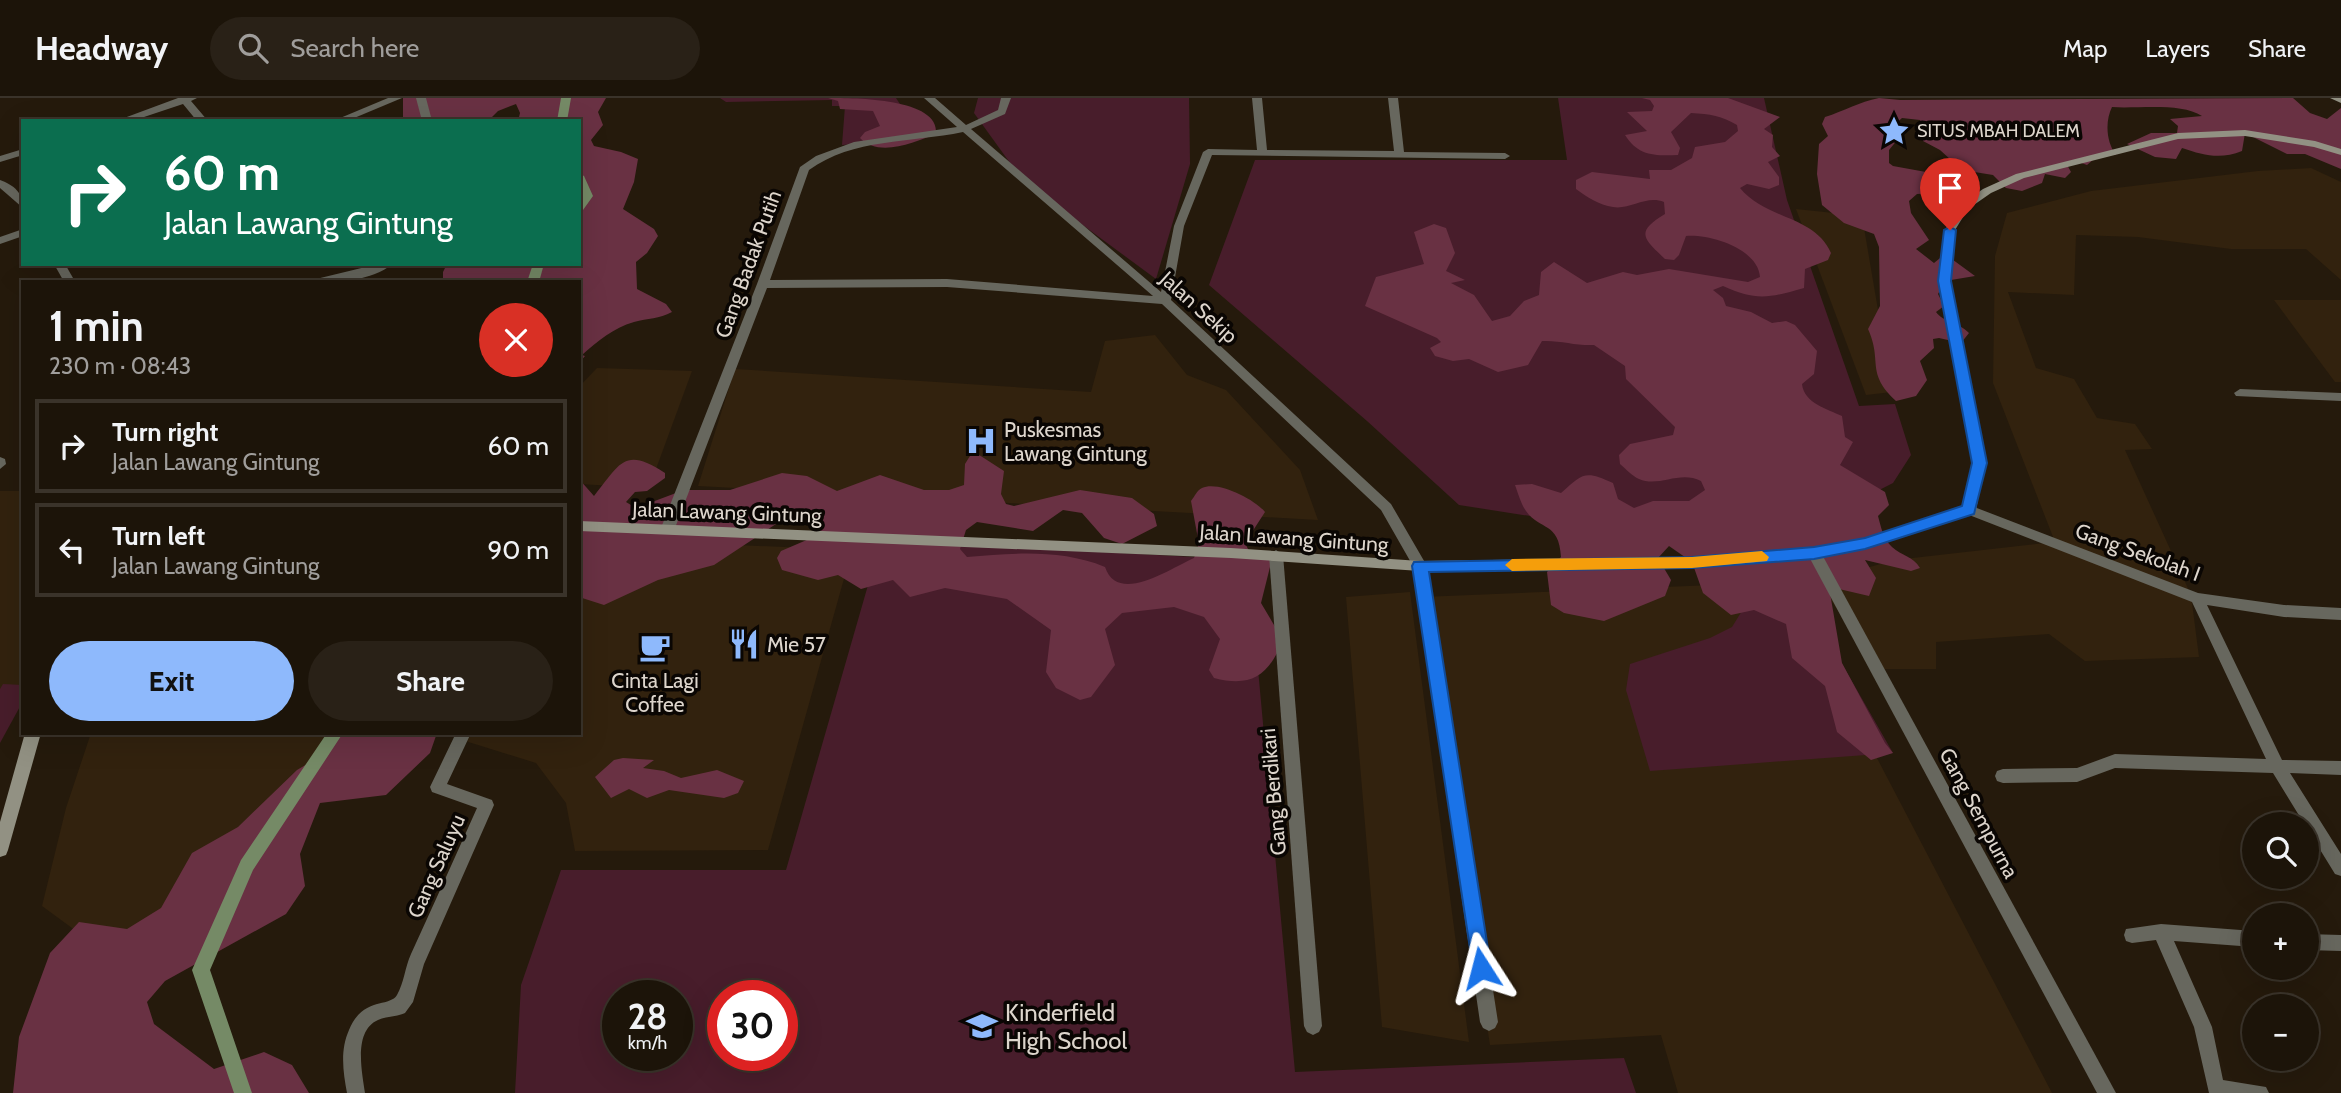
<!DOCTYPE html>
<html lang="en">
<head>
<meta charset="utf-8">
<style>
	:root { --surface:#1c1409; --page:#292117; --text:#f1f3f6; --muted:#a09e9c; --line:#3a332a; --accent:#8eb9fc }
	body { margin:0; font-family:Cabin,sans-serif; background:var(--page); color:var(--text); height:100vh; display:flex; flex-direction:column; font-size:26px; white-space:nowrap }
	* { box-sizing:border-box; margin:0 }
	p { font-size:23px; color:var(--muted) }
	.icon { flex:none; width:38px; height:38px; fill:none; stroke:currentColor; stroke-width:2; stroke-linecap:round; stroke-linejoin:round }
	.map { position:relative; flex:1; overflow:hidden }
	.drawer { position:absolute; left:21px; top:182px; width:560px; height:455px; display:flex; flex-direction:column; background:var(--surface); border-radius:0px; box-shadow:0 7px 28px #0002,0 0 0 2px var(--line) }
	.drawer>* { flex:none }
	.hud { position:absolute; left:21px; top:21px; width:560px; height:147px; border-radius:0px; box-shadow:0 7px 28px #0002,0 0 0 2px var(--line); background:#0b6e4f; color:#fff; overflow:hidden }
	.controls { position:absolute; left:2242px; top:714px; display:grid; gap:14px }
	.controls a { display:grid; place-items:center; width:77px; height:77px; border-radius:50%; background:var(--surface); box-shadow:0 7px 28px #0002,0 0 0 2px var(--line); font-size:35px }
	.speed { position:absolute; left:602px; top:882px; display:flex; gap:14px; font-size:35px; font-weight:700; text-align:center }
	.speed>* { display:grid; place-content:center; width:91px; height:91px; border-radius:50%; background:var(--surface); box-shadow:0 7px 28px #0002,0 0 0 2px var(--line); line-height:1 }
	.speed small { font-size:18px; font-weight:400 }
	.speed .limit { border:10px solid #d22; background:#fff; color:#111 }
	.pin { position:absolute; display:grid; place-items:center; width:60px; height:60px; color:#fff; margin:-72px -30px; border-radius:50% 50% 50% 0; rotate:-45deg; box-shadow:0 0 7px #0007 }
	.pin .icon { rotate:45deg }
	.me { position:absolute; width:77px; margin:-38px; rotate:351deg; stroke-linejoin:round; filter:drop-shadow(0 0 5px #0008) }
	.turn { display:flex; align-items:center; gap:24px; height:147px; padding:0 28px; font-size:32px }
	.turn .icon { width:91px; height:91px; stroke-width:2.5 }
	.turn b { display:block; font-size:49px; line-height:60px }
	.round { display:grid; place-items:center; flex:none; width:74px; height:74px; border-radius:37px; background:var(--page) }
	.headline { display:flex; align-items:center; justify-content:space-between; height:119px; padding:0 28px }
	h1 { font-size:42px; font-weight:800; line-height:52px }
	.button { display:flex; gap:14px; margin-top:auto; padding:14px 28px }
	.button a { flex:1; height:80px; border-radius:42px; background:var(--accent); color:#111; font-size:28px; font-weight:800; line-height:80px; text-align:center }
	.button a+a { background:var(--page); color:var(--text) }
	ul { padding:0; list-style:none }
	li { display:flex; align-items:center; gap:21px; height:94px; margin:0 14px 10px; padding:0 14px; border:4px solid var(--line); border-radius:0px }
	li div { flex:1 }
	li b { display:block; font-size:26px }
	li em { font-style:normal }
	header { display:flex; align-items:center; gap:42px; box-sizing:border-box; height:98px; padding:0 35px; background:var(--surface); border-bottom:2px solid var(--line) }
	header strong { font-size:33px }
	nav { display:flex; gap:38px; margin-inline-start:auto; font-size:24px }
	.search { width:490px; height:63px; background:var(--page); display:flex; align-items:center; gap:18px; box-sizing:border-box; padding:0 24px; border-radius:38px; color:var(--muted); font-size:26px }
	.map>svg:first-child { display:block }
	.built { fill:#32220e }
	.green { fill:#481d2b; fill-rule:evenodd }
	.forest { fill:#693143 }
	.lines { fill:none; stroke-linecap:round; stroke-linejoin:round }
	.stream { fill:#758a66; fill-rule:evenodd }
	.minor { fill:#67675e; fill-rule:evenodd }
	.secondary { fill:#929183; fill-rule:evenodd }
	.route { fill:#1a73e8; stroke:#114b97; stroke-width:2 }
	.slow { fill:#f59e0b }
	.labels { text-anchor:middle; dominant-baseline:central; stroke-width:7; stroke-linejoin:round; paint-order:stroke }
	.far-poi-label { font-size:18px; fill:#ddd5cc; stroke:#0a0603; text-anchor:start }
	.street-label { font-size:21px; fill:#ddd5cc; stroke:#0a0603 }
	.poi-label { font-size:21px; fill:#ddd5cc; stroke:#0a0603; text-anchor:start }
	.near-poi-label { font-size:24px; fill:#ddd5cc; stroke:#0a0603; text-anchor:start }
</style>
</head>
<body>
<header>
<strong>Headway</strong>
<div class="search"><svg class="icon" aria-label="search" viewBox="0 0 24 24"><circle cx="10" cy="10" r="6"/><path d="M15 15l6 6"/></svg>Search here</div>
<nav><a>Map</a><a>Layers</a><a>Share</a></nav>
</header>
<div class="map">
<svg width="2341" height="995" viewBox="0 0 2341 995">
	<rect width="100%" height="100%" fill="#251a0c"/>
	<g class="built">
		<polygon points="2311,70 2341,84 2341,182 2306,151 2231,151 2138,139 2076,137 2074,197 2008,194 2036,270 2074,281 2097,320 2135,326 2152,351 2125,352 2191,497 2199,559 2085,563 2049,536 1936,544 1936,571 1875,571 1819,483 1895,462 2055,444 1993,285 1995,158 2007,115 2091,93 2258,73"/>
		<polygon points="1796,111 1862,118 1892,294 1866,297"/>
		<polygon points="2274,202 2341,202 2341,284 2335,284"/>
		<polygon points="1155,237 1187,277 1226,292 1300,372 1318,422 698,388 735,271 1091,294 1105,243"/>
		<polygon points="597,270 692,273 649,390 579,386 579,289"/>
		<polygon points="0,393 23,393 23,580 0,623"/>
		<polygon points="579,440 852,452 768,752 575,753 566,705 536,665 443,636 310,677 223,777 121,842 87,841 42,808 66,710 91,635 579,635"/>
		<polygon points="1785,484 2052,995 1678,995 1661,937 1490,947 1422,499"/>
		<polygon points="1410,494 1469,944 1382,929 1346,499"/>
	</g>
	<g class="green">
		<polygon points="720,0 896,0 923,41 842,47 845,8 832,8 832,2 726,4"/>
		<polygon points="978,0 1189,0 1190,66 1156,181 1023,83 974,15"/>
		<polygon points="1558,0 1764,0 1787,102 1859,308 1895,306 1911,357 1893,385 1844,410 1575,425 1459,407 1367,323 1209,187 1255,62 1567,62"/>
		<path d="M881,442L1248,462L1295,974L1624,960L1636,995H515L521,887L561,772H786ZM618,898H677V957H618ZM723,898H782V957H723Z"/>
		<polygon points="1786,468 1893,655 1650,673 1626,592 1630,566 1710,540 1732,529 1745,508"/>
		<polygon points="3,586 23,587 23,603 0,645 0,591"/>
	</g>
	<g class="forest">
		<path d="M403,0H606L598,14L603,27L591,42L594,48L621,54L638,61L634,84L623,111L654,131L658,138L647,155L636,164L637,191L666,206L672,214C659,221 648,220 634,224C613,230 598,243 582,257L585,258L579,265V184H443V174L447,166H579V23H518L520,15L516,6L498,13L488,23H403Z"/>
		<path d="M828,0C855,0 940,0 936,36C915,44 879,60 860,40L865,34L880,28L873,13L840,11L838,3Z"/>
		<path d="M1642,0H1728L1780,19L1764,31L1773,37L1772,49L1780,58L1768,64L1779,79V87L1769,91L1747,86L1740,90C1766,122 1814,117 1831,155L1828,162L1805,171L1804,190C1769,200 1756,203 1723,188L1713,192L1723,200L1726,208L1751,214L1772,225L1786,223L1795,227L1817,253L1814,276L1802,286C1804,305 1827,311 1842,318L1845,339L1853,344L1840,367L1885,394L1889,407L1878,418C1881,429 1883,441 1892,449C1902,458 1913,458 1920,470L1911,473L1865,462L1876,480L1869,498L1839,491L1830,495L1842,565L1885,645L1893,655L1871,662L1837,634L1825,588L1792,560L1786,526L1754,512L1731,517L1703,495L1692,464L1669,448L1658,460L1671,482L1665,498L1604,523L1564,515L1551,507L1547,474L1561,459C1559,423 1540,433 1526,413C1521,406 1518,395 1515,387L1532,386L1561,395C1583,375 1585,372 1613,385L1618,401L1634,410L1653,403H1689L1705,392L1701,383C1679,372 1659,390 1639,381C1632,378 1626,371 1620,366L1619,357L1630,346L1673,337L1675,329L1626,281L1625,268L1594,247C1576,248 1560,242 1542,243L1528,267L1498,274L1469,261L1453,263L1435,258L1430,250L1441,244L1437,240L1365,208L1376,179L1424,166L1414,134L1434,126L1446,130L1455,155L1446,173L1465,182L1451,185L1474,197L1492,223L1510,218L1524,203L1539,197L1541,174L1554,164L1587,185L1623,174L1637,177L1669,171L1748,184L1760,179C1758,151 1711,136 1686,138L1679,157L1674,162L1665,161C1643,140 1635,134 1665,116L1664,104C1646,97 1630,112 1613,109C1599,107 1587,99 1576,91V82L1592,74L1650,81L1649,72H1671L1692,60L1695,49L1725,44L1738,33L1737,27C1722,18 1710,16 1691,15L1671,34L1680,50L1678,57C1655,58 1638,58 1625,37L1647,33L1627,14L1652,13L1654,8L1650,2Z"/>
		<path d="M1879,0L1900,2L2293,0L2310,15L2327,21L2341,10V71L2305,56H2287L2245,35L2242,53C2220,62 2203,57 2182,50L2176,61L2155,59L2127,46L2151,35H2177L2178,28L2170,21L2202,18C2181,4 2137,11 2112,9C2105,23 2106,44 2116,57H2094V61L2087,67L2073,62L2066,65L2071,74L2065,80L2045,76L2042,85L2022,93L2006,90L1993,77L1962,72L1940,52L1923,43L1920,22L1902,20L1892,29L1898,41L1889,52V65L1893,68L1926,74L1941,80L1942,83L1936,95L1917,96L1909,103L1911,115L1929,142L1916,151L1934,165L1945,156L1975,178L1945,183L1938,196L1944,208L1936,214C1943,224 1958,224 1969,235L1961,245L1939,240L1933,241L1934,250L1920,263L1927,282L1916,298L1896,303C1865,274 1883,264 1868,231L1880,208L1879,149L1874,136L1844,125L1822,107L1817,76L1819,46L1828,38L1822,26L1825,19C1844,13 1859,4 1879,0Z"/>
		<path d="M973,353L1004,373L1001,396L1006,406L1014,408L1080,392L1132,400L1154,416L1157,428L1122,446L1104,440L1082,415L1063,412L1033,433L977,424L966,432L960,451L967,459C1014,455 1061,451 1105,469C1118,507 1169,471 1194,460L1199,446L1191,403C1195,398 1197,392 1202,390C1218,382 1256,402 1265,414L1245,445L1250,455L1272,461L1261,505L1283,542C1269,577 1252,590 1214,580L1209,572L1220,541L1204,519L1174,509L1122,515L1105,531L1115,567L1091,599L1080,602L1056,590L1046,574L1051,532L1007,501L945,490L910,499L893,482L861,491L838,477L818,482L782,472L777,460L781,453L809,441L815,429L809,423L782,422L714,467L658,482L604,507L579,499V381L594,398C620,366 624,348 665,375V380L647,393L635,394L626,404L636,410L684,392H730L782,375L807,378L837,393L880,377L924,392H949L964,387L965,366Z"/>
		<polygon points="337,635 437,635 430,655 386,697 320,705 300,756 305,788 286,816 165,883 147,904 154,926 214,971 264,954 292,967 309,995 13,995 19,939 50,855 79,824 127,831 161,810 192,755 238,729 297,672 329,653"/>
		<polygon points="623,660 654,662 643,670 664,673 681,680 717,672 744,683 738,695 724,700 669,692 647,700 629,691 611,700 595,679 614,662"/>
	</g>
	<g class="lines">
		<g class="stream">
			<polygon points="561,0 571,0 567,23 557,23"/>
			<polygon points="579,75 584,78 593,98 583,112 579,113 579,102 583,98 579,90"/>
			<polygon points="533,166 544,166 539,184 527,184"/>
			<polygon points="327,635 343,635 253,772 210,872 252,995 234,995 192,872 241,762"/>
		</g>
		<g class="minor">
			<polygon points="178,0 197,0 191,3 208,23 197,23 183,6 132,23 116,23"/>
			<polygon points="388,0 402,0 347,23 333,23"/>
			<polygon points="416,0 426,0 431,19 429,21 421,19"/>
			<path d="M924,0H935L966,27L998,12L1001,0H1011L1005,16L971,31L1161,194L1174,128L1203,54L1208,51L1257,52L1252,0H1262L1267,52L1394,53L1388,0H1398L1404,54L1505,55L1510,58L1505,61L1212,57L1184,128L1171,202L1391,406L1427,468L1498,924L1495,930L1489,933L1483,930L1480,924L1413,468L1381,412L1162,206L947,189L767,190L675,430L673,434H663L661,430L757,186L800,69L816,58L854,44L957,29ZM963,34L1153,198L947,181L770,182L809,72C853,40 911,45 963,34Z"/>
			<polygon points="23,51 23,57 0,64 0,58"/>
			<path d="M0,82C14,87 23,95 23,110L0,90Z"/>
			<polygon points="23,131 23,138 0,146 0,139"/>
			<polygon points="54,166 65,166 73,180 71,182 63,182"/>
			<path d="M378,166H392C373,183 336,184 311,184L312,182Z"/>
			<polygon points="2240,291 2341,295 2341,303 2236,298 2234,295"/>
			<polygon points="0,359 5,361 6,366 0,371"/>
			<polygon points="1969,407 2198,495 2284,507 2341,510 2341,522 2284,519 2207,507 2282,662 2341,663 2341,677 2290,675 2341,756 2341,778 2335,776 2273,675 2115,670 2077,684 2003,685 1997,683 1995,678 1997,673 2003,671 2077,670 2115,656 2266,661 2192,504 1964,415 1962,412"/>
			<polygon points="1814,450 1819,451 2116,995 2097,995 1807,455"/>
			<polygon points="1276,452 1283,457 1322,928 1319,934 1313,937 1307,934 1304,928 1269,457"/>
			<path d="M456,635H471L447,686L492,702L494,707L424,866L413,904L405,915C397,919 386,918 378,922C353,933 362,974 365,995H347C343,974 340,952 349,932C363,898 389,910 397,897C404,885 405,869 411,856C433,808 455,759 477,710L432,694L430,689Z"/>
			<polygon points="2161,826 2254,833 2254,849 2174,843 2212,929 2223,982 2266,989 2269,995 2209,995 2194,929 2156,842 2132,845 2126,843 2124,837 2126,831"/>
			<polygon points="2306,836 2341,837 2341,853 2306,852"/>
		</g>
		<g class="secondary">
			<polygon points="2330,0 2341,0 2341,5"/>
			<polygon points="2245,32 2315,43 2341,51 2341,57 2314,49 2245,38 2178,41 2024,80 1991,95 1968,111 1955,132 1951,183 1985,365 1976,412 1974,415 1865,450 1814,460 1692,469 1420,473 1231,460 579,433 579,423 1231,450 1420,463 1692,459 1814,450 1865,440 1963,409 1973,365 1939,183 1945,132 1960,107 1983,91 2016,76 2178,35"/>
			<polygon points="25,635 41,635 8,752 6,757 0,759 0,724"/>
		</g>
	</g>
	<polygon class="route" points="1950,129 1956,132 1951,183 1987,365 1974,416 1865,451 1814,461 1692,470 1429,474 1491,870 1488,877 1481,880 1474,877 1412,468 1414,464 1692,459 1814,449 1865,440 1962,408 1972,365 1938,183 1944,132"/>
	<polygon class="slow" points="1762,453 1769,459 1767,463 1692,470 1512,473 1505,467 1512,461 1692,459"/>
	<defs>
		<g id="sight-bare" transform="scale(2.415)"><path d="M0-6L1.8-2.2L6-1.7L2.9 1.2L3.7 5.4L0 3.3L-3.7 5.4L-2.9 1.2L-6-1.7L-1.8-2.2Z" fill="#8eb9fc" stroke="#0a0603" stroke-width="2.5" paint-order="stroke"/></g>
		<g id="hospital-bare" transform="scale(2.415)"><path d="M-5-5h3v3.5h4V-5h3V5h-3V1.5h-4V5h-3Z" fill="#8eb9fc" stroke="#0a0603" stroke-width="2.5" paint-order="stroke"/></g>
		<g id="restaurant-bare" transform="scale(2.415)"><path d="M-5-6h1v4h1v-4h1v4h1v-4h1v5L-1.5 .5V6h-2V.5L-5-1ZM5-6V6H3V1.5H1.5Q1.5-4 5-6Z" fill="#8eb9fc" stroke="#0a0603" stroke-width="2.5" paint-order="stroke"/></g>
		<g id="cafe-bare" transform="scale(2.415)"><path d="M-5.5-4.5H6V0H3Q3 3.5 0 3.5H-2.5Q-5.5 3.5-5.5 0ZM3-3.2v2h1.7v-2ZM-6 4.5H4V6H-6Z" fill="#8eb9fc" stroke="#0a0603" stroke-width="2.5" paint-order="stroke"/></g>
		<g id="school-bare" transform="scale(2.415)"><path d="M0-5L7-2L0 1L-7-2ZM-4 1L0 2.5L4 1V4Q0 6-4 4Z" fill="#8eb9fc" stroke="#0a0603" stroke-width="2.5" paint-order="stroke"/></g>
	</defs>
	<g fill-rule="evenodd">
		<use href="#sight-bare" x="1894" y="33"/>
		<use href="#hospital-bare" x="981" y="343"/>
		<use href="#restaurant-bare" x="744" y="546"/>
		<use href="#cafe-bare" x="655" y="549"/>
		<use href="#school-bare" x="982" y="928"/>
	</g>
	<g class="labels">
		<g class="far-poi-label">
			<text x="1917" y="33">SITUS MBAH DALEM</text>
		</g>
		<g class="street-label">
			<text transform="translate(748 166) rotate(-70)">Gang Badak Putih</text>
			<text transform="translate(1199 209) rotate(42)">Jalan Sekip</text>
			<text transform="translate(727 414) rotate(2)">Jalan Lawang Gintung</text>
			<text transform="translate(1294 440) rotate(4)">Jalan Lawang Gintung</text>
			<text transform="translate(2138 454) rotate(20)">Gang Sekolah I</text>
			<text transform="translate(1273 694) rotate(-95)">Gang Berdikari</text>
			<text transform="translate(1979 715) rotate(62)">Gang Sempurna</text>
			<text transform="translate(436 768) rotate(-66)">Gang Saluyu</text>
		</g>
		<g class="poi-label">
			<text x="1004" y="331">Puskesmas<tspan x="1004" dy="24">Lawang Gintung</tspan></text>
			<text x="767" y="546">Mie 57</text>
			<text x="655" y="582" text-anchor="middle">Cinta Lagi<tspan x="655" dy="24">Coffee</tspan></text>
		</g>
		<g class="near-poi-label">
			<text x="1005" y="914">Kinderfield<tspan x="1005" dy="28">High School</tspan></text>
		</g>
	</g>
</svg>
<div class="controls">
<a><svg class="icon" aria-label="search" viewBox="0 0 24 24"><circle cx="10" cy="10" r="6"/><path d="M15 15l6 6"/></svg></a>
<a>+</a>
<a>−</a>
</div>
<div class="speed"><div>28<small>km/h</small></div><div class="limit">30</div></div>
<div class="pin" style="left:1950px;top:132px;background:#d93025"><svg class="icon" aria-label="arrive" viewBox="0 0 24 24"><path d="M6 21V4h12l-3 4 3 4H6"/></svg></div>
<svg class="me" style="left:1481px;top:870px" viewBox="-20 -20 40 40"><path d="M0-17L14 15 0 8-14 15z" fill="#1a73e8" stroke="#fff" stroke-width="4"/></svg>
<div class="hud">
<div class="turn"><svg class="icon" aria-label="right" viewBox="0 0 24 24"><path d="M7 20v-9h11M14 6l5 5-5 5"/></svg><div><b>60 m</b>Jalan Lawang Gintung</div></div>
</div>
<section class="drawer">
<div class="headline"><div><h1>1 min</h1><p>230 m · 08:43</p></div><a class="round" style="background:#d93025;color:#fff"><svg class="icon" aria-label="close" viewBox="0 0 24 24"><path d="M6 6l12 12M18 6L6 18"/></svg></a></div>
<ul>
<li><svg class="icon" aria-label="right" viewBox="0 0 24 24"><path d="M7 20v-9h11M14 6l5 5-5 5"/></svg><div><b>Turn right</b><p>Jalan Lawang Gintung</p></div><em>60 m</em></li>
<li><svg class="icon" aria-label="left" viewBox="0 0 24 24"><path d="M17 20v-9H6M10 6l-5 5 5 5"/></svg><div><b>Turn left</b><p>Jalan Lawang Gintung</p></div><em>90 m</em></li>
</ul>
<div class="button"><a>Exit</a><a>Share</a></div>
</section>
</div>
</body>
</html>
